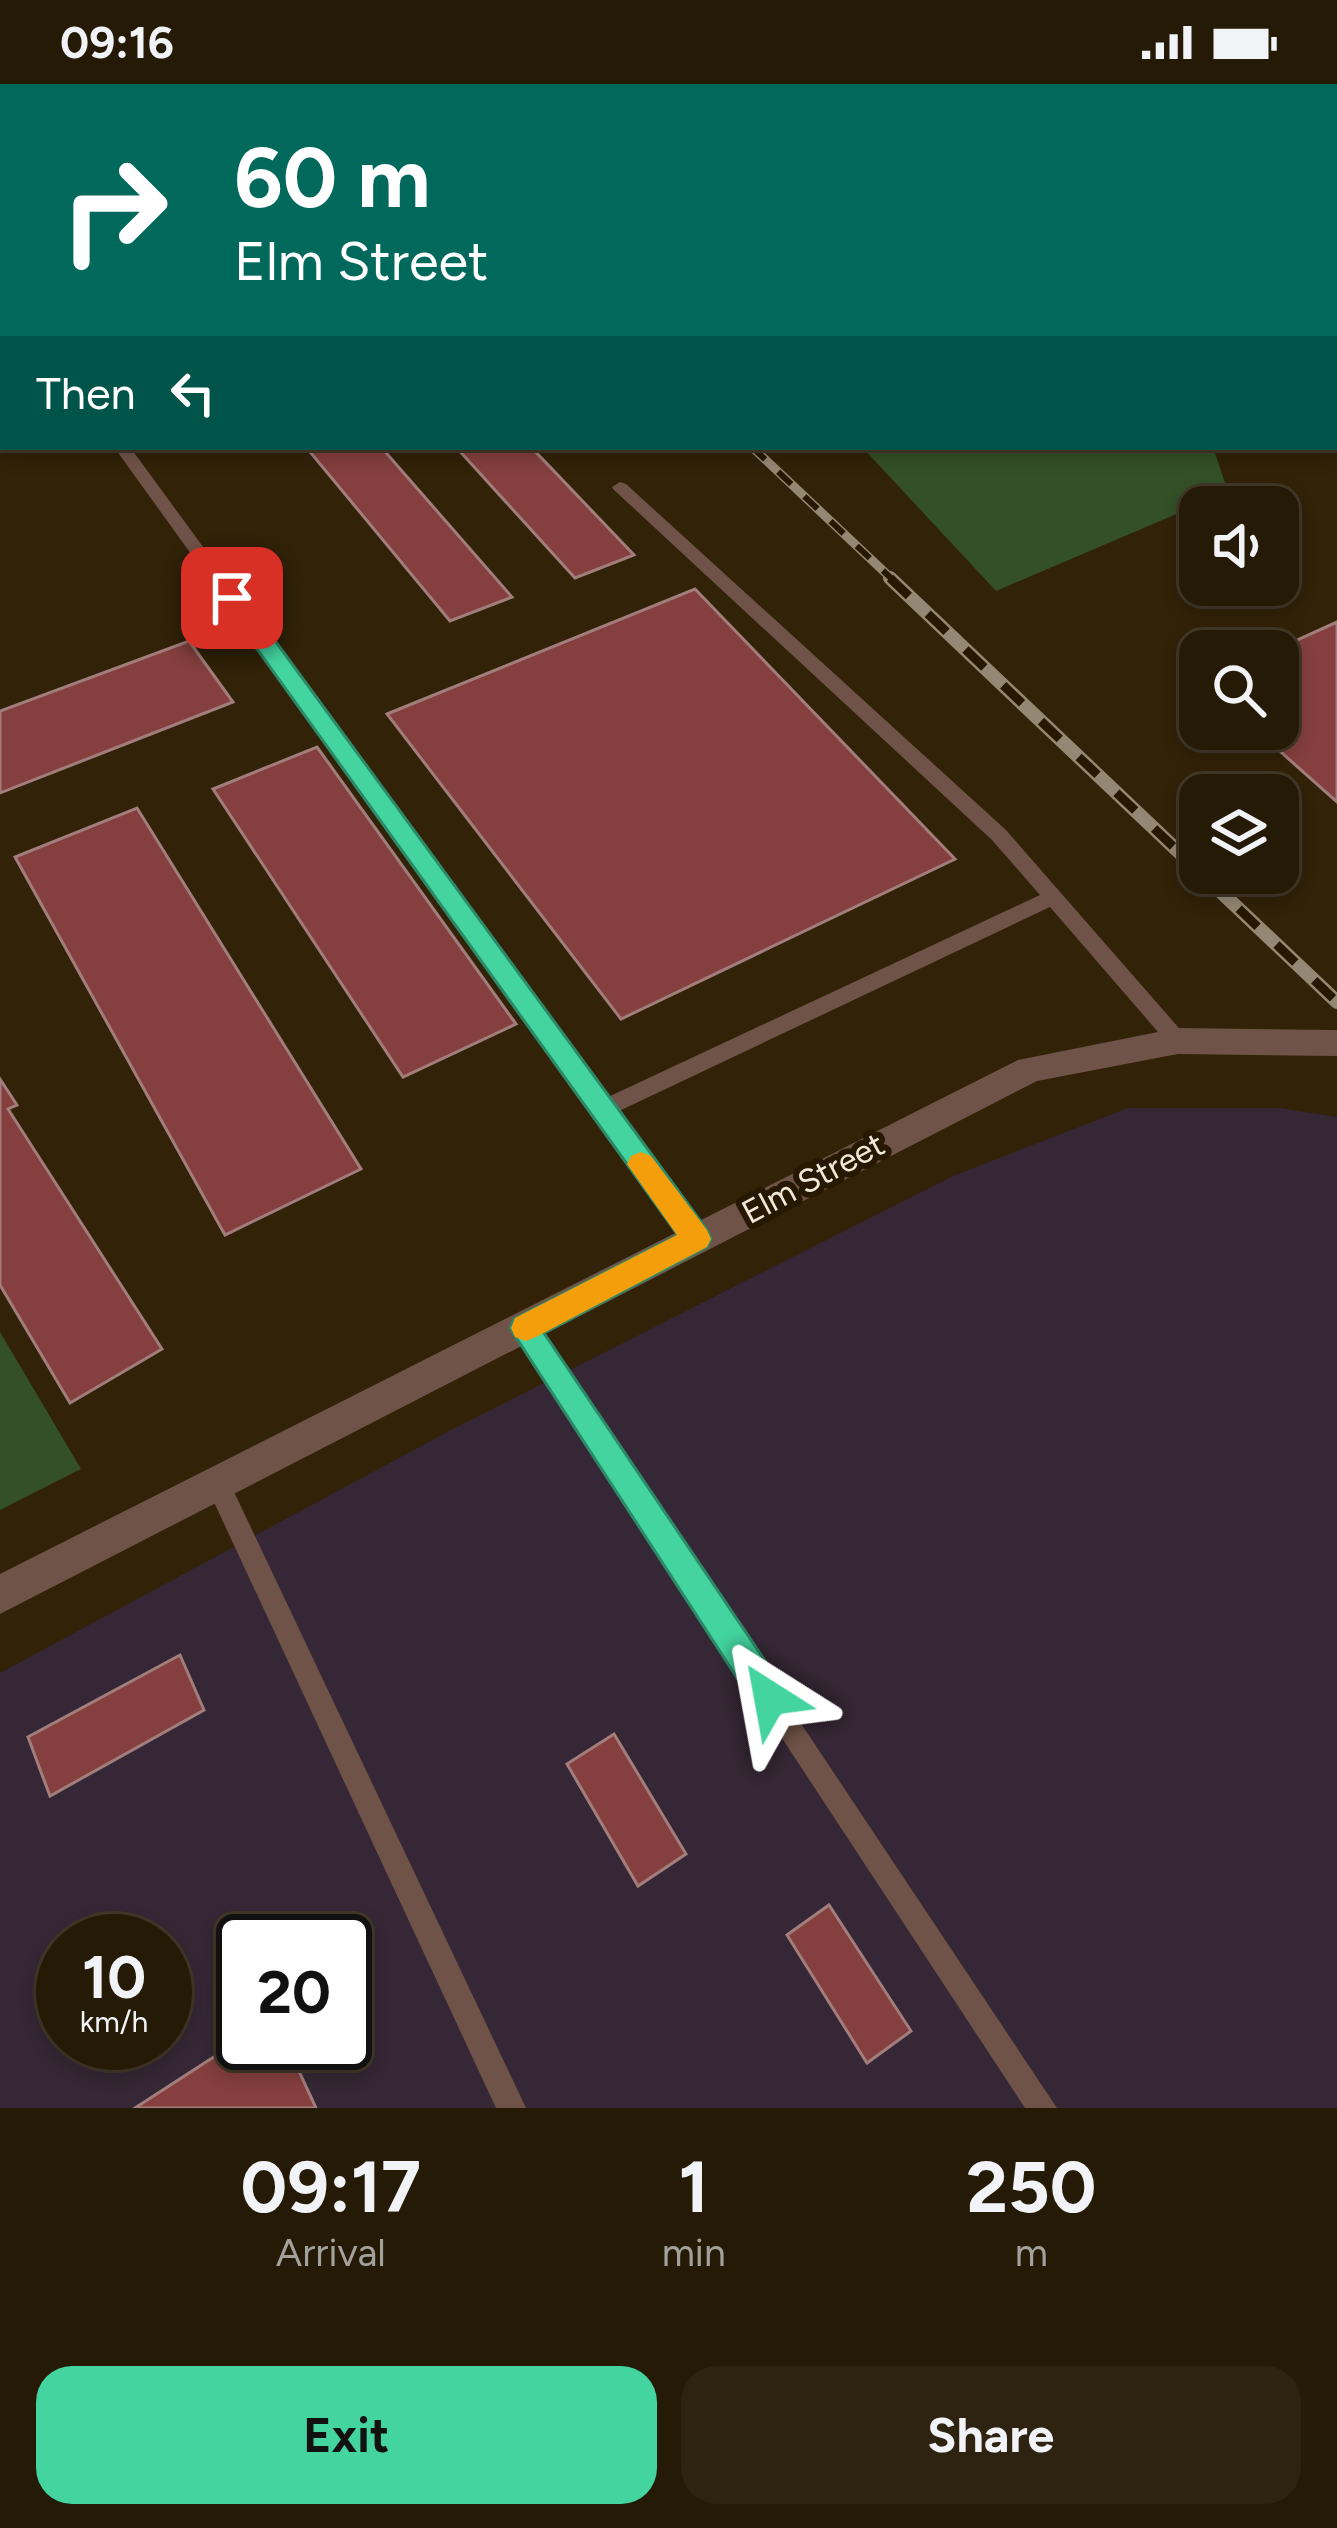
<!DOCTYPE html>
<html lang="en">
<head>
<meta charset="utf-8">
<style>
	:root { --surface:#251a06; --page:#2d2310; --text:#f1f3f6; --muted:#a3a19b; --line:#423828; --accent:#43d4a0 }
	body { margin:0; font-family:Figtree,sans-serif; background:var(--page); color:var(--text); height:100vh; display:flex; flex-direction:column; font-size:45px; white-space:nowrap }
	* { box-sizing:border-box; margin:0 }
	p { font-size:39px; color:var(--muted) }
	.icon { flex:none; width:66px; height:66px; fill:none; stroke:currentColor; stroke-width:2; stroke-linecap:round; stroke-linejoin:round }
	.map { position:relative; height:2024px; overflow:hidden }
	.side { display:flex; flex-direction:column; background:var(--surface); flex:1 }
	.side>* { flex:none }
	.top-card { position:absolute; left:0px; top:0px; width:1338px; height:366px; box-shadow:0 6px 18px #0003,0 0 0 3px var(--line); background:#00695c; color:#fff; overflow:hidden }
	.tools { position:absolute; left:1179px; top:402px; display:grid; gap:24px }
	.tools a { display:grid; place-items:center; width:120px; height:120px; border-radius:24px; background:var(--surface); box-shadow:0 6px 18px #0003,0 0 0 3px var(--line); font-size:60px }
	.speed { position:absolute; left:36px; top:1830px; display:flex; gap:24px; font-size:60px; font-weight:700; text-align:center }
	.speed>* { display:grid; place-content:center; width:156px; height:156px; border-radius:50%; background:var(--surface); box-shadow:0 6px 18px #0003,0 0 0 3px var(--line); line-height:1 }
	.speed small { font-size:30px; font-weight:400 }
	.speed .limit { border:6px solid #111; border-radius:18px; background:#fff; color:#111 }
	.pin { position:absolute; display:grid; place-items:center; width:102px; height:102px; color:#fff; margin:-51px; border-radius:24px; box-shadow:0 6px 18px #0006 }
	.me { position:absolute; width:132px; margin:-66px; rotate:326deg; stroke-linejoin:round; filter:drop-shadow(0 0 9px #0008) }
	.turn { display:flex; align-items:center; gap:42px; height:252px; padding:0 36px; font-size:54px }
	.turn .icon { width:156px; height:156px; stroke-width:2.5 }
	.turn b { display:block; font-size:84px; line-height:102px }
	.then { display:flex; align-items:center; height:114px; padding:0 36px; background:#0003; gap:24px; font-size:45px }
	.eta { display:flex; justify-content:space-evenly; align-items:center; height:204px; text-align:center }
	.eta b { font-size:72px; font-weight:700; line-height:84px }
	.primary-button { display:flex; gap:24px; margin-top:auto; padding:24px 36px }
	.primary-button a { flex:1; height:138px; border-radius:36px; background:var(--accent); color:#111; font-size:48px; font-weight:700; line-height:138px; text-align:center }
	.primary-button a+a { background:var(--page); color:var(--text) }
	.status { display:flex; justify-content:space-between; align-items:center; height:84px; padding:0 60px; background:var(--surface); direction:ltr }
	.status svg { height:33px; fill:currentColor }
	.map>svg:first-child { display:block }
	.industrial { fill:#352735; fill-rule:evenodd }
	.green { fill:#335028 }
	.building { fill:#843f3e; stroke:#a17d7b; stroke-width:3 }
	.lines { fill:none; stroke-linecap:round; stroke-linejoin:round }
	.service { fill:#705348; fill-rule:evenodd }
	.minor { fill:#705348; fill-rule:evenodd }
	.rail-far1-casing { stroke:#948773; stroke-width:9 }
	.rail-casing { stroke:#948773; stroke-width:14 }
	.rail-far1 { stroke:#271901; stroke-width:6; stroke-dasharray:18; stroke-linecap:butt }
	.rail { stroke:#271901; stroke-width:9; stroke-dasharray:26; stroke-linecap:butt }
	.route { fill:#43d4a0; stroke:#2c8a68; stroke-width:3 }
	.slow { fill:#f59e0b }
	.labels { text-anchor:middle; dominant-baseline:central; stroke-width:12; stroke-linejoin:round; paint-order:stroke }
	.street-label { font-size:33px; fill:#f3e9da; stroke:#271901 }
</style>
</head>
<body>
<div class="status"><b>09:16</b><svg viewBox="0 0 49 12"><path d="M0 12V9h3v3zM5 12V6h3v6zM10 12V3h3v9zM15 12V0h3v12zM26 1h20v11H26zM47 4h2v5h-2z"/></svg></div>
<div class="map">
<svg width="1337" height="2024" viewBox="0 0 1337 2024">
	<rect width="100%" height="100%" fill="#312208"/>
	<path class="industrial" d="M1128,1024H1280L1337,1033V2024H0V1589L449,1347L953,1092ZM63,1857H165V1959H63ZM243,1857H345V1959H243Z"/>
	<g class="green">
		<polygon points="0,0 345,0 349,3 3,3 0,294"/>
		<polygon points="390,0 1337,0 1337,187 1335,3"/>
		<polygon points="862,363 1213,363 1228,408 996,507"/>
		<polygon points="0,1248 81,1385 0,1426"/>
	</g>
	<g class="building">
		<polygon points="306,363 381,363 512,513 450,537"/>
		<polygon points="456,363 531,363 634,471 575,494"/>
		<polygon points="695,505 955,775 621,935 387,630"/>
		<polygon points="1337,538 1337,718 1255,645 1278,645 1278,567 1273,567"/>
		<polygon points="189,557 233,618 0,709 0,627"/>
		<polygon points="317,663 516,940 403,993 213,705"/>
		<polygon points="137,724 361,1085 225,1151 15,773"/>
		<polygon points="0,995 17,1021 8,1025 162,1265 70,1319 0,1201"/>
		<polygon points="180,1571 204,1626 50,1712 28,1653"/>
		<polygon points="614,1650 686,1770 638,1802 567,1680"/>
		<polygon points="829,1821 911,1947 867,1979 787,1851"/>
		<polygon points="243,1954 243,1959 286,1959 316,2024 135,2024"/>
	</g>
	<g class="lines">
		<g class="service">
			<polygon points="1111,0 1129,0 1131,3 1113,3"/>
			<rect x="1335" y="78" width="2" height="8"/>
			<polygon points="3,338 3,348 0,349 0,339"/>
			<polygon points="114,363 130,363 606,1014 1040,811 992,756 614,406 612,403 620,398 626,400 1006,746 1185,951 1188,957 1185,963 1171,963 1050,823 617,1028 705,1148 708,1155 705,1162 697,1164 689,1162"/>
			<polygon points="525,1234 533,1237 1057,2024 1025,2024 517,1251 514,1244 517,1237"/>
			<polygon points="218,1390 227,1393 526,2024 496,2024 206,1401 209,1393"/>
		</g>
		<polygon class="minor" points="1178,944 1337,946 1337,972 1178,970 1037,997 0,1530 0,1490 1018,976"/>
		<g class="rail-far1-casing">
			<polyline id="rail-far1" points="752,363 894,497"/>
		</g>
		<g class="rail-casing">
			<g id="rail">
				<polyline points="890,494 1200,788"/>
				<polyline points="1201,789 1337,918"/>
			</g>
		</g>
		<use href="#rail-far1" class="rail-far1"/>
		<use href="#rail" class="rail"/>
	</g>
	<polygon class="route" points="232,507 240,509 707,1146 711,1155 707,1163 544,1249 782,1602 787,1614 782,1626 770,1631 758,1626 510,1244 514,1235 678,1151 224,519 221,514"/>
	<polygon class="slow" points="641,1068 651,1072 707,1146 711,1155 707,1163 536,1253 526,1257 515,1253 511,1244 515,1234 677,1151 627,1080 631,1072"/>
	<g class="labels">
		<g class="street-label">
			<text transform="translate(813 1094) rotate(-28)">Elm Street</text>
		</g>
	</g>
</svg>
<div class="tools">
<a><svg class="icon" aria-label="sound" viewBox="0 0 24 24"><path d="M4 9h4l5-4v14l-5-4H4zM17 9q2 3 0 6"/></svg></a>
<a><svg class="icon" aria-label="search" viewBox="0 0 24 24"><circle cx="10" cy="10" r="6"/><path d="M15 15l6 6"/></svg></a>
<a><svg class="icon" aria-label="layers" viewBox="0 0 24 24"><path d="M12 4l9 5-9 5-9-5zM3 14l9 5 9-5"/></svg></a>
</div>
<div class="speed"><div>10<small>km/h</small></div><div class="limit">20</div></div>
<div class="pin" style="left:232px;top:514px;background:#d93025"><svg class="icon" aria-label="arrive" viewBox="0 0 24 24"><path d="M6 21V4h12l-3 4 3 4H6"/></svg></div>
<svg class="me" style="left:770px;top:1614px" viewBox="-20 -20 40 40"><path d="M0-17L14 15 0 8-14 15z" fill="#43d4a0" stroke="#fff" stroke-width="4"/></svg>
<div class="top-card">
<div class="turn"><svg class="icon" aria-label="right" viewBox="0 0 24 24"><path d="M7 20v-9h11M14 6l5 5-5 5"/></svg><div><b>60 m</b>Elm Street</div></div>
<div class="then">Then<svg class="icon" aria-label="left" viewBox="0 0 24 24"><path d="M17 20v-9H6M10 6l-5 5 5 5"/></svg></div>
</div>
</div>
<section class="side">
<div class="eta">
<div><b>09:17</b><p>Arrival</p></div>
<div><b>1</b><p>min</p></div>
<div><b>250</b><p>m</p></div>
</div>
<div class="primary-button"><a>Exit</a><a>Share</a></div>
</section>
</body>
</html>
